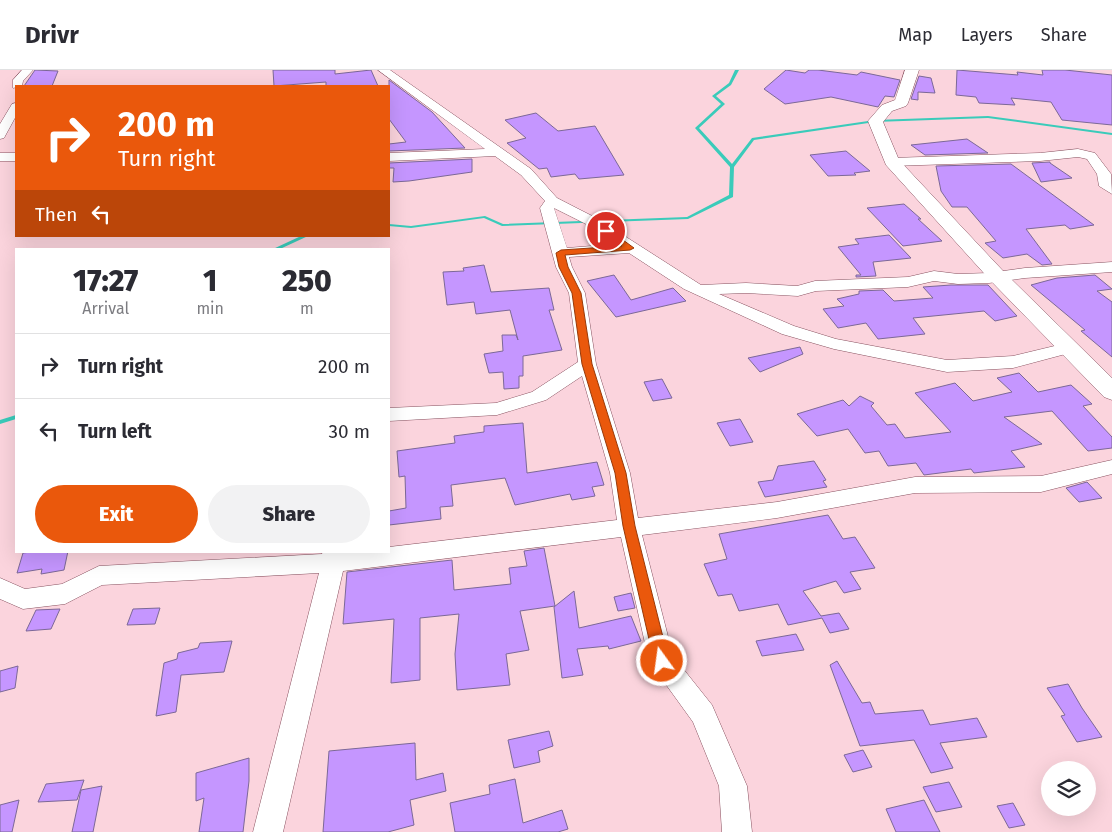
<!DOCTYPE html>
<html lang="en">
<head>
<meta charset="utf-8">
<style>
	:root { --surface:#fff; --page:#f2f2f3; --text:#2b2b33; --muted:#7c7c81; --line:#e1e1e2; --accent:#ea580c }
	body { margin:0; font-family:"Fira Sans",sans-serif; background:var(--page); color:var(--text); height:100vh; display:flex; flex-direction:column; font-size:19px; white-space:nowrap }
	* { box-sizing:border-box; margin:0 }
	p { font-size:16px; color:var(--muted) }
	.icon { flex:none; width:28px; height:28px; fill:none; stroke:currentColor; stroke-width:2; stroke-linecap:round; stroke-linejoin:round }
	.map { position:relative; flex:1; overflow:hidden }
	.sheet { position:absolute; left:15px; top:178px; width:375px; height:305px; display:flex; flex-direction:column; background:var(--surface); border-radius:0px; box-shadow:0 5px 20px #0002 }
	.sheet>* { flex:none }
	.hud { position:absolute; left:15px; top:15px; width:375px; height:152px; border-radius:0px; box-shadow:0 5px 20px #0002; background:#ea580c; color:#fff; overflow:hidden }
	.tools { position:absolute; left:1041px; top:691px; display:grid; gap:10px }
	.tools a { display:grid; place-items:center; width:55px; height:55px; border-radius:50%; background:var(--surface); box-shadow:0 5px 20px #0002; font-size:25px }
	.pin { position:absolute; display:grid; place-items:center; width:42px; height:42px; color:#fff; margin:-21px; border:2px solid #fff; border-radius:50%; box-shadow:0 1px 5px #0007 }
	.me { position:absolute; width:55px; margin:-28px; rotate:346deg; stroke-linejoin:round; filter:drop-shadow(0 0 4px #0008) }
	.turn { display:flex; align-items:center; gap:18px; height:105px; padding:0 20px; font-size:22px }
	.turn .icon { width:65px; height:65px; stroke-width:2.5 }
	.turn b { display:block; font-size:35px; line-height:42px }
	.then { display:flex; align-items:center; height:48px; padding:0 20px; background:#0003; gap:10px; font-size:19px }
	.eta { display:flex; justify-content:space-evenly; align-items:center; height:85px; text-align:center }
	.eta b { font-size:30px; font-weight:800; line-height:35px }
	.primary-button { display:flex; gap:10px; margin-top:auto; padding:10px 20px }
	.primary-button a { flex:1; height:58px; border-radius:30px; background:var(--accent); color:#fff; font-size:20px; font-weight:800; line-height:58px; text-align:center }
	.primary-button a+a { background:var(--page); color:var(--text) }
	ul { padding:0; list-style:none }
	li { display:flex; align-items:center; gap:15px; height:65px; padding:0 20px; border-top:1px solid var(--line) }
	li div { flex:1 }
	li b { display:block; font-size:19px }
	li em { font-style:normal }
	header { display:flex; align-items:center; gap:30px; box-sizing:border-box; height:70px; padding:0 25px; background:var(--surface); border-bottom:1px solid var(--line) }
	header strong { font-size:24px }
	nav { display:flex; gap:28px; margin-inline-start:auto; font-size:18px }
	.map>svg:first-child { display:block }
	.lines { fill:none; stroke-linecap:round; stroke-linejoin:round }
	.stream { fill:#3acbba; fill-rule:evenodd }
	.building { fill:#c596ff; stroke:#7c6897 }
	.minor-casing { stroke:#885260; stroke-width:1 }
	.tertiary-casing { stroke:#885260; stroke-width:1 }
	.minor { fill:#fff; fill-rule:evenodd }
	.tertiary { fill:#fff; fill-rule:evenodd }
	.route { fill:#ea580c; stroke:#983908 }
</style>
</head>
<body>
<header>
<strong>Drivr</strong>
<nav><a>Map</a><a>Layers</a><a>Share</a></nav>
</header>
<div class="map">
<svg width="1112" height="762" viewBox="0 0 1112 762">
	<rect width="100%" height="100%" fill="#fbd4dd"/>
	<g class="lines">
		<g class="stream">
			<polygon points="735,0 739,0 731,15 716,26 725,34 699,58 732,94 752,68 875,50 988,46 1112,63 1112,65 988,48 875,52 754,70 734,97 733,127 688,149 502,156 484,148 411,158 389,156 389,154 411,156 485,146 503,154 687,147 729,125 730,97 695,58 721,34 712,26 729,13"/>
			<polygon points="301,166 308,166 280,179 273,179"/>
			<polygon points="16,345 16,349 0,354 0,350"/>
		</g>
	</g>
	<g class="building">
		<polygon points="35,0 58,1 52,16 24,16"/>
		<polygon points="273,0 335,0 335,4 371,0 378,16 326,16 326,12 274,16"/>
		<polygon points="786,0 805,3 809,0 818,0 857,5 861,2 900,10 894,27 885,26 878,37 831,27 785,34 764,19"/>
		<polygon points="957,0 1018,5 1017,2 1043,5 1042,0 1065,0 1112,5 1112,55 1062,50 1051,32 1011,28 1015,35 979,33 976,27 956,25"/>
		<polygon points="919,6 931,8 935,23 918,22 918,30 911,29"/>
		<polygon points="389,10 432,42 465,78 389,81 389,74 406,72 389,49"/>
		<polygon points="536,43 558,61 595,56 624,105 579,109 575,104 551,107 547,98 539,99 507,73 526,68 505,50"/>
		<polygon points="967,69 988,83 925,85 911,75"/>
		<polygon points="846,81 870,101 854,103 856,105 828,106 810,85"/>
		<polygon points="472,89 472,102 409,111 393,112 394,98 389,98 389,93"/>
		<polygon points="1050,92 1050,93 1072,108 1041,112 1032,93"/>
		<polygon points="1011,94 1094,155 1070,159 1065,155 1026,159 1052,194 1042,195 1027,184 1003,188 985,173 996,171 967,137 952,137 941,121 936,96"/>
		<polygon points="904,134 921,149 918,149 942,171 903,176 867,138"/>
		<polygon points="889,165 911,188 873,192 876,206 856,207 856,205 861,205 838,177 859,174 855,169"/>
		<polygon points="484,195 491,222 549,218 554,240 549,240 562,280 523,286 523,306 519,306 519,318 504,319 503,302 489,303 484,284 503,281 502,265 516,265 518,270 510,240 476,244 474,232 447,235 443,202 464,201 463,198"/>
		<polygon points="614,205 631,230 673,218 686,231 616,247 587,211"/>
		<polygon points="1095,205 1112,219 1097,221 1112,232 1112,287 1081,261 1085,260 1031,215 1057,208"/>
		<polygon points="951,215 988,215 1017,246 995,251 984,241 913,248 925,264 878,269 866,253 838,258 823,239 844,236 837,229 859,224 859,221 883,220 894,231 933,228 923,217"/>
		<polygon points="800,277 803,284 760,302 748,288"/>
		<polygon points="1019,303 1038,322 1071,315 1092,334 1083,336 1112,367 1112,378 1088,381 1052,341 1004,347 1042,374 1011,381 1025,397 974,403 971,399 924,405 916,393 888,396 879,381 865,383 848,359 817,366 797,344 843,330 849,336 860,326 874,333 871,336 887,355 895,354 905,368 951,362 915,323 955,313 973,331 1012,322 997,308"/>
		<polygon points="662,309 672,328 653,331 644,312"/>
		<polygon points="740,349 753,372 730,376 717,353"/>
		<polygon points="523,353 527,403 597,392 604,415 592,417 595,426 572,430 570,424 515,435 505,408 451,415 453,436 440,437 441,449 389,455 389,441 406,438 405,406 399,407 397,381 455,373 454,366 484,362 484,356"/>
		<polygon points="814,391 826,410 823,411 827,417 765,427 758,412 773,410 778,396"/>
		<polygon points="1087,412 1102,428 1079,432 1066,418"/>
		<polygon points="828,445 843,469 855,467 875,498 850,502 861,519 844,523 836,511 803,521 821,546 839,543 849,559 830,563 822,548 788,555 778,534 739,541 732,524 718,526 704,494 727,489 719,464"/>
		<polygon points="544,478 555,536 520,541 529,580 506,584 510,615 457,620 455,584 459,544 420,548 420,610 391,613 394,549 343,554 347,502 452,490 454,520 511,514 509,498 527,496 524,481"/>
		<polygon points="39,481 68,481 64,500 41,504 42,499 17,503 23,483"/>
		<polygon points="574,521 579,558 631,546 641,571 609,579 608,576 577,579 583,605 562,608 554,537"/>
		<polygon points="631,523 635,538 618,541 614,527"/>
		<polygon points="160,538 155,554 127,555 133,539"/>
		<polygon points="60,539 51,559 26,561 36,540"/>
		<polygon points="796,564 804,580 762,586 756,571"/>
		<polygon points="232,571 224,602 181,605 176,642 156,646 164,593 177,589 178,583 198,578 200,573"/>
		<polygon points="837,591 862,633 870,632 875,644 923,640 930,655 977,648 987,667 940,673 953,698 931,703 914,670 860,676 830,595"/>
		<polygon points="18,596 15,618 0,622 0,601"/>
		<polygon points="1068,614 1082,638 1102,667 1077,672 1061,646 1065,645 1047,618"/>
		<polygon points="549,661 553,676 538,681 540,692 514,698 508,670"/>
		<polygon points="415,673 416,710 443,703 446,721 410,730 414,755 388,762 323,762 329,681"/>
		<polygon points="863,680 872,697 853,702 844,685"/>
		<polygon points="249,688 249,711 243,762 199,762 204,728 196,731 196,703"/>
		<polygon points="515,709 523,753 562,740 568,759 558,762 455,762 450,733 490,724 489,715"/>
		<polygon points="84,710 77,730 38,732 46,714"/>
		<polygon points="949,712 962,737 936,742 923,717"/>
		<polygon points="102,716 93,762 72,762 81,720"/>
		<polygon points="19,730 12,762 0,762 0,735"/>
		<polygon points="924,730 940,762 896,762 886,739"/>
		<polygon points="1013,733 1025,755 1009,758 997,736"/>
	</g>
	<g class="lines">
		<g class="minor-casing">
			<g id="minor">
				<polygon points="22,0 33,0 23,11 22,16 13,18 13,10"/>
				<path d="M378,0H390L531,99L557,128L598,149L701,215L746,213L797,216L815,211L908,207L934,201L958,204L989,203L1025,198L1112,192V202L1025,208L989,213L958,214L934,211L908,217L816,221L798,226L746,223L719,224L794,256L836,269L947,290L1013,286L1067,273L1073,274L1076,278L1073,282L1013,298L947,302L834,279L782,264L684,219L629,183L569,187L572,197L585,223L596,294L630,403L638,448L777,432L915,407L1041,406L1112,390V404L1041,422L915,423L777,448L642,465L673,586L712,635L747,716L752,762H722L719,716L693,652L649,591L621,467L343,501L283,762H253L319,503L102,515L65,534L23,539L0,529V508L25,519L62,514L99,496L322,484L323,481H389V477L617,450L610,403L582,306L546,330L497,345L389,351V338L496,333L532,322L578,292L569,223L556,197L540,138L545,131L521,105L495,86L389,91V83L485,79ZM554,138L588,155L617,174L567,178Z"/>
				<polygon points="16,33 16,46 4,68 0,69 0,54 12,34"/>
				<polygon points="1078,79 1095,83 1111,104 1112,124 1099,116 1097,104 1087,89 1078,87 1040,91 892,96 886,92 892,88 1040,83"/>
				<rect x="0" y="83" width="16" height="8"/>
			</g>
		</g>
		<g class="tertiary-casing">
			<polygon id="tertiary" points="905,0 919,0 908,33 906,36 892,41 883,52 899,90 1005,203 1112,308 1112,330 1104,327 991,211 886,95 868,51 882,35 895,30"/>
		</g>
		<use href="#minor" class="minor"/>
		<use href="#tertiary" class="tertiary"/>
	</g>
	<polygon class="route" points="603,159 608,159 634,178 630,180 565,185 568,197 581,223 592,294 626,403 635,456 669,591 667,596 662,598 657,596 654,591 623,456 615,403 582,294 572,223 559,197 556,183 561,180 622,176 603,162"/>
</svg>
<div class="tools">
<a><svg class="icon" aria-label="layers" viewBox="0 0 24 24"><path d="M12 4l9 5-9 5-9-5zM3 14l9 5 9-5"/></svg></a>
</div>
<div class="pin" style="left:606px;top:161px;background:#d93025"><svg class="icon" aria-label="arrive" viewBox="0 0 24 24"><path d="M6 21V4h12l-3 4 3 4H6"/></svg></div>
<svg class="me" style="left:662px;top:591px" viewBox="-20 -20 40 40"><circle r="17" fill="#ea580c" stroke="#fff" stroke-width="3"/><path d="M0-11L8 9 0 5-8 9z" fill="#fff"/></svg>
<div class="hud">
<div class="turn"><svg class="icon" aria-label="right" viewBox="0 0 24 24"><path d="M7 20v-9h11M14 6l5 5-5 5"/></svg><div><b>200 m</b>Turn right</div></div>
<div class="then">Then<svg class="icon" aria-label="left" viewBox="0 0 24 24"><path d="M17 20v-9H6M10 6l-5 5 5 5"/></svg></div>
</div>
<section class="sheet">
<div class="eta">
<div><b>17:27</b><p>Arrival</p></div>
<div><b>1</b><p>min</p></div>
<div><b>250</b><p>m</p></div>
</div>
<ul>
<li><svg class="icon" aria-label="right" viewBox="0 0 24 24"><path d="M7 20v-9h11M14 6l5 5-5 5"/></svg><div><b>Turn right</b></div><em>200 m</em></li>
<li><svg class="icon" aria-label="left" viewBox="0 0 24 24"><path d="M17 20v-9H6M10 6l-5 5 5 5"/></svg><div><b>Turn left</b></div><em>30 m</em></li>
</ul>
<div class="primary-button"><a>Exit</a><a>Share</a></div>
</section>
</div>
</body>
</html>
